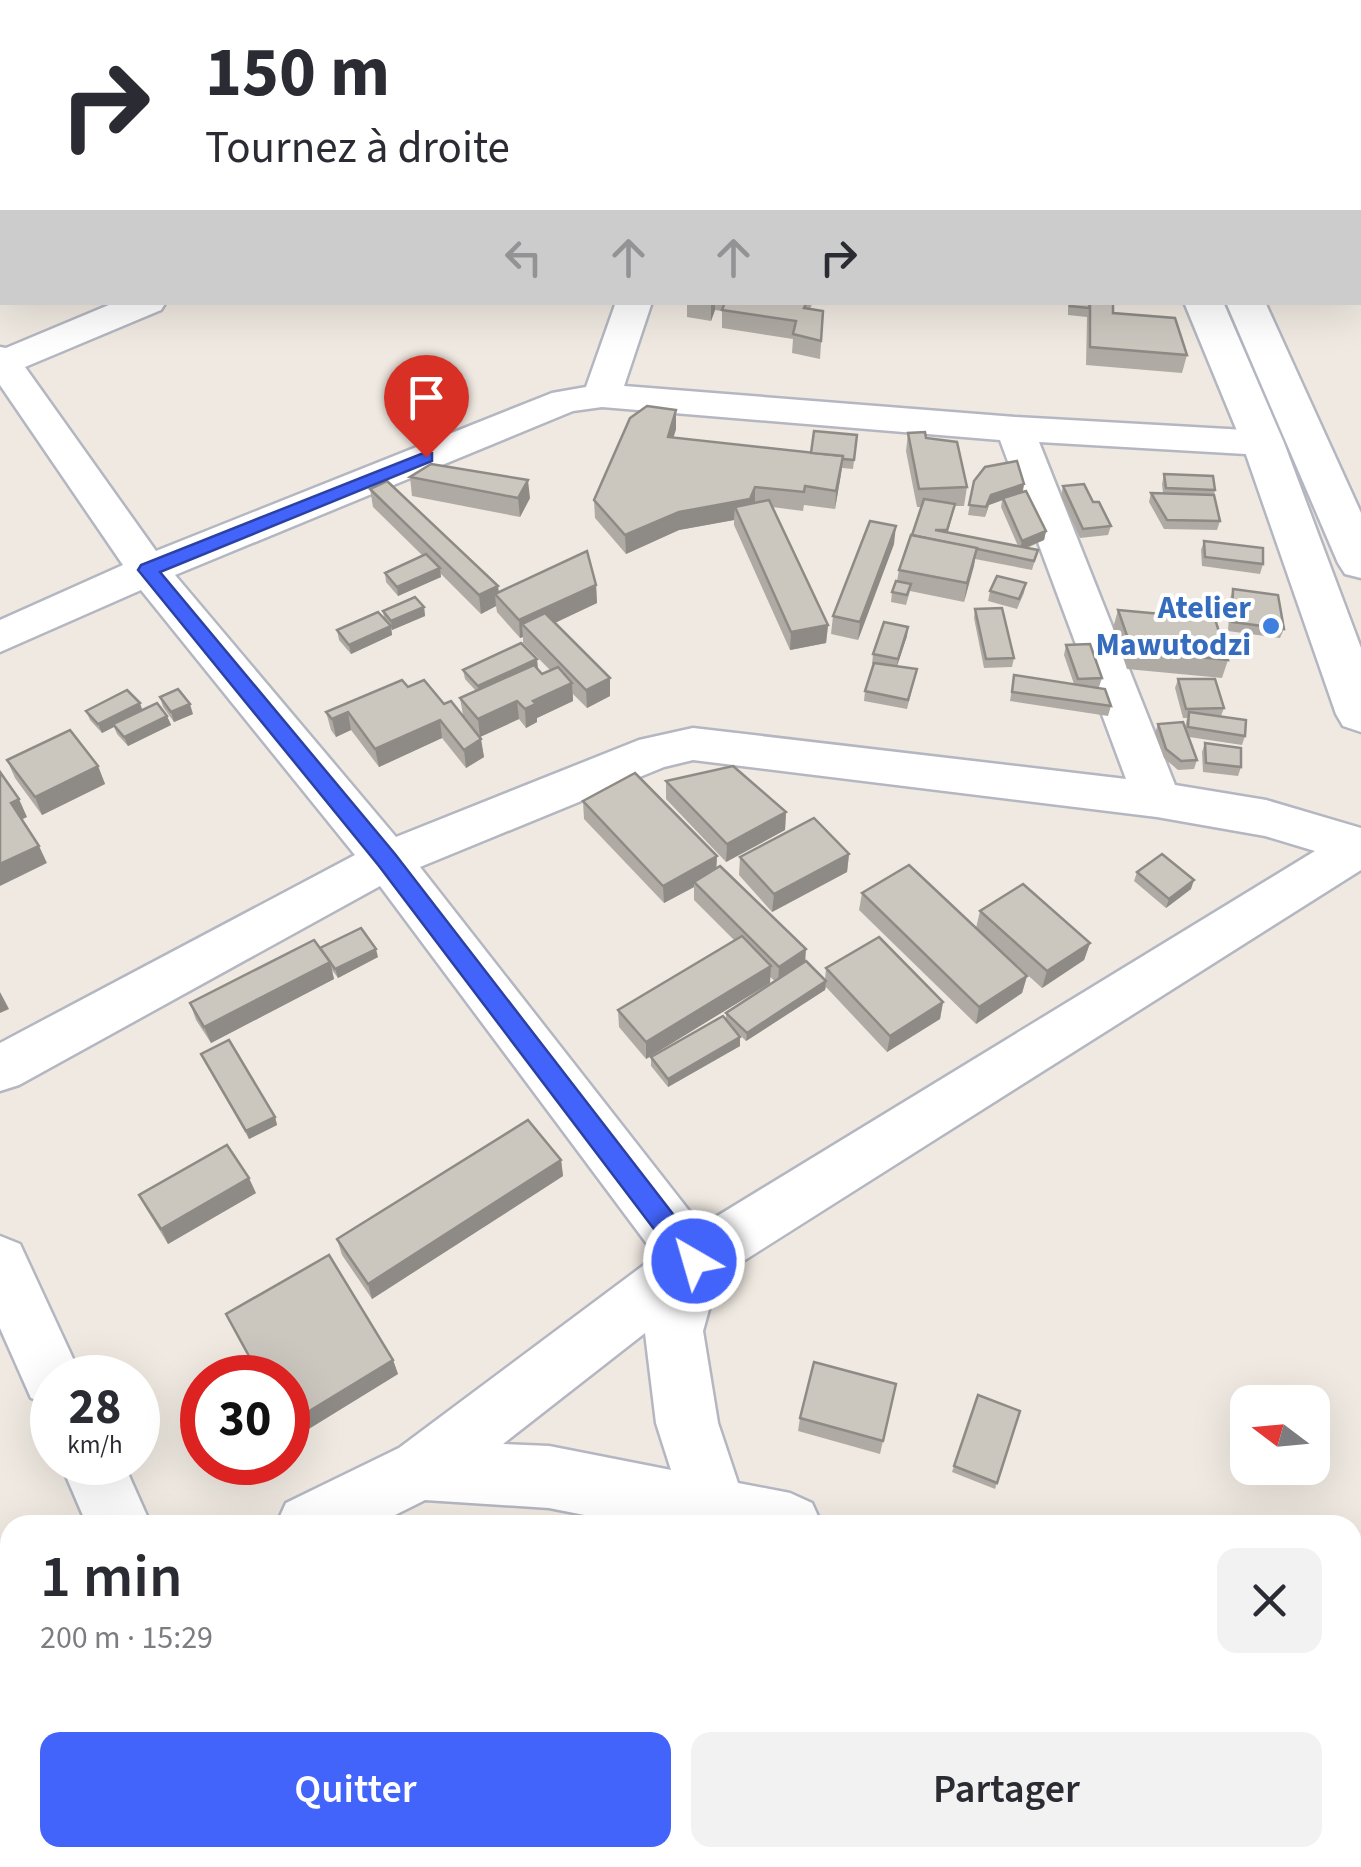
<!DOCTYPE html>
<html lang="fr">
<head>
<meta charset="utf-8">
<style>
	:root { --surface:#fff; --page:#f2f2f3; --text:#2b2b33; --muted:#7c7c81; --accent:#4264fb }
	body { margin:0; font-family:"Source Sans 3",sans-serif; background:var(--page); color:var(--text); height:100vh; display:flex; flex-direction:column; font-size:38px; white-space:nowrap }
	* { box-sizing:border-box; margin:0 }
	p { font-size:32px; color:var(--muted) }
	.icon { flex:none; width:55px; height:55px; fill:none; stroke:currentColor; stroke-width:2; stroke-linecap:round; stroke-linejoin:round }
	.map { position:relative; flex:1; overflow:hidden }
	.sheet { position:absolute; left:0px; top:1515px; width:1362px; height:352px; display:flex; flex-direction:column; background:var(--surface); border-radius:30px 30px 0 0; box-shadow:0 10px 40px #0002 }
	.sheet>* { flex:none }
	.hud { position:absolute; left:0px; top:0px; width:1362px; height:305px; box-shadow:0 10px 40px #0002; background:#fff; color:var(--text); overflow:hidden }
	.needle { width:65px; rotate:286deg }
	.tools { position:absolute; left:1230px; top:1385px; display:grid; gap:20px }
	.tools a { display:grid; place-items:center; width:100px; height:100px; border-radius:20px; background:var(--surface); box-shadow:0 10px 40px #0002; font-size:50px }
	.speed { position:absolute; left:30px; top:1355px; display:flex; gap:20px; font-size:50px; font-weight:700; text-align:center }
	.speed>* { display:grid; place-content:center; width:130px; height:130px; border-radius:50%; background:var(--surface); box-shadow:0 10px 40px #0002; line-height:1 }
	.speed small { font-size:25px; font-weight:400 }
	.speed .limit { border:15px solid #d22; background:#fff; color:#111 }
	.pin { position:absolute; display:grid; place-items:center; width:85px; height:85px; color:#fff; margin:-102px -42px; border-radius:50% 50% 50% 0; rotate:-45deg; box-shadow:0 0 10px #0007 }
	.pin .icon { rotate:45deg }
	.me { position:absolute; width:110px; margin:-55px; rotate:322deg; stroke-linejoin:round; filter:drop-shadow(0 0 8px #0008) }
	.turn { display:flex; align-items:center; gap:35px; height:210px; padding:0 40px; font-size:45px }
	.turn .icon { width:130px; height:130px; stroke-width:2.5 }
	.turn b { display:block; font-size:70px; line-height:85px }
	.lanes { display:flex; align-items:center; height:95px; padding:0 40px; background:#0003; justify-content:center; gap:50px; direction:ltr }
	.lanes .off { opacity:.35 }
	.round { display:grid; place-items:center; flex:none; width:105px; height:105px; border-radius:20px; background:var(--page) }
	.overview { display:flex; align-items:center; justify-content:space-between; height:170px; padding:0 40px }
	h1 { font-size:60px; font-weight:600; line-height:75px }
	.action { display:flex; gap:20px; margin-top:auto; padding:20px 40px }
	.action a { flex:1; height:115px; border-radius:20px; background:var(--accent); color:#fff; font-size:40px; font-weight:600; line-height:115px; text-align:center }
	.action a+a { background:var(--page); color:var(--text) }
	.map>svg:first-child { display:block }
	.education { fill:#f0e6d1 }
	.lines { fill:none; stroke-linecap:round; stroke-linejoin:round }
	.lane-casing { stroke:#b4b7c1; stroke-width:5 }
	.street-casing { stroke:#b4b7c1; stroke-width:5 }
	.secondary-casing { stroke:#b4b7c1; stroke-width:5 }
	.lane { fill:#fff; fill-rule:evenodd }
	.street { fill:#fff; fill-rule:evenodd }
	.secondary { fill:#fff; fill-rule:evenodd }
	.wall { fill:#afaba4 }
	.shaded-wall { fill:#8e8b86 }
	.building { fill:#cbc7bf; stroke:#8e8b86; stroke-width:2.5 }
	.route { fill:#4264fb; stroke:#2b41a3; stroke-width:2.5 }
	.shop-dot { fill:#3f7fe0; stroke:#fff; stroke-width:4 }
	.labels { text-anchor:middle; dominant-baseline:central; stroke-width:8; stroke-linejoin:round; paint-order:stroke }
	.shop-label { font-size:32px; font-weight:bold; fill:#366cbe; stroke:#fff; text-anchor:end }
</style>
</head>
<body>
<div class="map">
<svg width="1361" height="1867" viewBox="0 0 1361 1867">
	<rect width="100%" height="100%" fill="#efe9e1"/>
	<polygon class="education" points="1353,1801 1361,1804 1361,1867 47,1867 61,1858 1352,1858"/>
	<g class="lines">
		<g class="lane-casing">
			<g id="lane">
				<polygon points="1212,0 1226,0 1227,2 1213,2"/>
				<rect x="1360" y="160" width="1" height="10"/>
				<rect x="1360" y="264" width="1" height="12"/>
			</g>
		</g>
		<g class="street-casing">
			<g id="street">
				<polygon points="180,0 211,0 212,2 181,2"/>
				<polygon points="486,0 516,0 517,2 487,2"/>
				<polygon points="829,0 857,0 858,2 830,2"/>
				<rect x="0" y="101" width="2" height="18"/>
				<path d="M116,302H166L161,310L25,367L156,551L552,393L586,387L616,302H652L624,386L1015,417L1263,431L1277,435L1282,443L1277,451L1263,455L1039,442L1175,785L1266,800L1361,828V870L718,1277L703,1331L718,1423L738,1483L790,1493L812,1503L822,1525H635L549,1508L425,1500L375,1525H276L286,1503L399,1448L656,1256L380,886L19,1085L0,1091V1043L355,855L141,590L0,652V620L123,565L0,385V347L6,348ZM602,407L1000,440L1126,779L693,728L639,740L396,837L175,575L573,411ZM693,760L1157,817L1265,836L1315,851L701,1226L420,867L664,767ZM645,1333L656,1423L671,1470L549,1446L503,1444Z"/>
				<polygon points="0,1236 20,1244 82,1378 52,1378 52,1406 31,1398 0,1328"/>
				<polygon points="60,1462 123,1462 151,1525 87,1525"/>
				<polygon points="1352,1622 1361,1624 1361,1690 1352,1688"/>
				<polygon points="10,1674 10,1745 0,1749 0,1678"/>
			</g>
		</g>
		<g class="secondary-casing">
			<g id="secondary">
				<polygon points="998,0 1031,0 1032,2 1000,2"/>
				<polygon points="1184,302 1223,302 1284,443 1361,648 1361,732 1343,726 1336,714 1242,443"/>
				<polygon points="1226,302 1265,302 1361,513 1361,578 1345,574 1338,563"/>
			</g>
		</g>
		<use href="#lane" class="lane"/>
		<use href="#street" class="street"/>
		<use href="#secondary" class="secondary"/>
	</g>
	<g class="wall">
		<polygon points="687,302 813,302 810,309 823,311 820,359 792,353 793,339 722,328 722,311 715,310 711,321 687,317"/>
		<polygon points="1068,302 1106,302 1113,313 1187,355 1182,373 1086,365 1087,317 1068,315"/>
		<polygon points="676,410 676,429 673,438 811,453 857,435 853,469 842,468 835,509 804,505 803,511 772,507 828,625 826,643 790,650 734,525 734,520 679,530 626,554 595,518 594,500"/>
		<polygon points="908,433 926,438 967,487 964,506 955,506 948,532 1018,546 1001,507 1002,500 989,505 985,517 968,515 974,481 1024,484 1023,492 1046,531 1044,540 1027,548 1038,550 1032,570 975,559 964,602 910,591 906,605 891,602 892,592 897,581 899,570 922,507 917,507 906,451"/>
		<polygon points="1164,474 1215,490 1214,495 1220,521 1217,530 1164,529 1149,502 1151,493 1163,493 1162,484"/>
		<polygon points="410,477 530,498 520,517 412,496"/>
		<polygon points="1063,486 1111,526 1108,535 1080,538 1061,496"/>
		<polygon points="370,489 498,586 499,592 596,585 597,603 555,623 610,696 587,708 573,694 573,701 537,718 537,722 526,728 519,719 480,737 484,757 466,768 442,738 379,767 351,730 336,737 331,730 326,712 408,687 463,715 460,698 476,691 465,679 463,670 537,669 542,674 550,670 523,643 523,637 520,638 497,612 496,606 481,614 440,573 441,577 398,596 386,582 385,573 423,556 373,507"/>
		<polygon points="1204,541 1263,564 1260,574 1202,566 1201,550"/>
		<polygon points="894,544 858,640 831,634 833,616"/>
		<polygon points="1026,583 1024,593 1017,609 988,601 990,591"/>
		<polygon points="1233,589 1284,629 1280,638 1228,631 1230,599"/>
		<polygon points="424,607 425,616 392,630 391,629 392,635 351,654 339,640 337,630 384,618 383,611"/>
		<polygon points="975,609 1014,658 1012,667 984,668 974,618"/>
		<polygon points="1118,610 1228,660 1222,678 1127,669 1113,628"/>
		<polygon points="907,636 897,666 917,669 907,709 864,701 865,691 874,664 872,664 873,654"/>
		<polygon points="1066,645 1102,678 1099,687 1094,687 1111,706 1108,716 1010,701 1014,675 1074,684 1064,655"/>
		<polygon points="1178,679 1224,708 1221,716 1245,736 1242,745 1189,737 1197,760 1194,769 1178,770 1164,758 1155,733 1158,724 1185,728 1187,718 1183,718 1175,688"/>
		<polygon points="160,697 193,714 174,722 163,707"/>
		<polygon points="142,710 167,716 171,725 128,746 117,734 114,727 102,733 90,720 86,711"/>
		<polygon points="1205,743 1241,767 1238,776 1203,772 1202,752"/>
		<polygon points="7,760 98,766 105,784 42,815 15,778"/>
		<polygon points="666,781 786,812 785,830 726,862 666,799"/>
		<polygon points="583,801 717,856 716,868 805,962 825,980 826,968 943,1002 940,1019 887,1052 826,987 825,990 746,1041 731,1026 740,1037 740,1046 668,1087 651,1066 651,1057 726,1020 726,1013 775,981 770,977 770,983 646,1059 619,1027 618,1010 735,941 694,900 694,887 664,903 584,819"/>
		<polygon points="849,854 847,872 772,912 739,875 740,857"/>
		<polygon points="1137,872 1191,889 1166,908 1134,881"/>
		<polygon points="862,893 976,928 980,911 1090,943 1084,960 1042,988 979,931 1027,976 1022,993 976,1024 859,910"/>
		<polygon points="320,948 378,957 338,978 332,970 334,979 211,1043 196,1020 190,1003"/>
		<polygon points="201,1054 275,1117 277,1125 249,1139"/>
		<polygon points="561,1160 563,1176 372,1299 342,1255 337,1239"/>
		<polygon points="256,1193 168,1244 147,1210 139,1195"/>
		<polygon points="226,1314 393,1360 398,1374 294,1438 288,1427 288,1378 260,1378"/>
		<polygon points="896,1384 880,1454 798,1431 800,1418"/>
		<polygon points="978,1395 1020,1411 995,1489 952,1472"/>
	</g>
	<g class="shaded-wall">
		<polygon points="711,302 715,302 715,310 711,321"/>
		<polygon points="676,410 676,429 668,456 668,437"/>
		<polygon points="843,456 841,474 835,509 836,491"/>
		<polygon points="528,480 530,498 520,517 518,498"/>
		<polygon points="1024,484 1022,493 989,505 985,517 991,495"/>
		<polygon points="755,487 755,505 735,507 734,520 679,530 626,554 625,535 679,512"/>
		<polygon points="896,526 894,544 858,640 860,622"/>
		<polygon points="1046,531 1044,540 1020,550 1022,541"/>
		<polygon points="977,548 974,566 964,602 967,583"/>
		<polygon points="440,568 441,577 398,596 397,587"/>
		<polygon points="596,585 597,603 531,634 522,624 523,637 520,638 519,620"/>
		<polygon points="498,586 499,599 495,594 496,606 481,614 479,595"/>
		<polygon points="424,607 425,616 392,630 391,621"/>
		<polygon points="828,625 826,643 790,650 791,632"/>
		<polygon points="391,626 392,635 351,654 349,645"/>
		<polygon points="908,627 907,636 896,669 898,659"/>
		<polygon points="537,659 538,668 479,696 478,686"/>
		<polygon points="610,678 610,696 587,708 586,690"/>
		<polygon points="572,683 573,701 537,718 537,722 526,728 525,709 533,701"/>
		<polygon points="517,701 519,719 480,737 478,719"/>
		<polygon points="140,703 143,712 102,733 98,724"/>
		<polygon points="190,704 193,714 174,722 171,712"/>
		<polygon points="348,712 351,730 336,737 332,719"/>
		<polygon points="167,716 171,725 128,746 124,737"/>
		<polygon points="440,720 442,738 379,767 375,749"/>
		<polygon points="481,739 484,757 466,768 464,750"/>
		<polygon points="98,766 105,784 42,815 35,797"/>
		<polygon points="19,799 27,817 19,821 11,803"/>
		<polygon points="786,812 785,830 726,862 727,844"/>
		<polygon points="39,846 47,863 0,886 0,864"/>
		<polygon points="849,854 847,872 772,912 774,894"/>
		<polygon points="717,856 716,874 694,882 694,887 664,903 663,886"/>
		<polygon points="1194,880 1191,889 1166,908 1169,899"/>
		<polygon points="1090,943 1084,960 1042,988 1047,971"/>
		<polygon points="376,949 378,957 338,978 335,969"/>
		<polygon points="806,949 805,966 778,984 779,967"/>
		<polygon points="330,962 334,979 211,1043 204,1027"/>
		<polygon points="771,966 770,983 646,1059 646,1042"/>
		<polygon points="1027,976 1022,993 976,1024 979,1007"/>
		<polygon points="826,981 825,990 746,1041 747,1033"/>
		<polygon points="0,992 9,1009 0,1013"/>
		<polygon points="943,1002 940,1019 887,1052 890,1036"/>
		<polygon points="740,1037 740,1046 668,1087 668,1079"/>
		<polygon points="275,1117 277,1125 249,1139 246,1131"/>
		<polygon points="561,1160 563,1176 372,1299 368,1284"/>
		<polygon points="249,1178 256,1193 168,1244 161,1229"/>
		<polygon points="393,1360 398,1374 294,1438 288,1424"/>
	</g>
	<g class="building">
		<polygon points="725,302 807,302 804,308 823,311 821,341 793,334 796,321 722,310"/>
		<polygon points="1070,302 1090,302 1089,308 1070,306"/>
		<polygon points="1090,302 1113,303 1113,313 1175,318 1187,355 1090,347"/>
		<polygon points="647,406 676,410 668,437 843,456 836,491 805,486 804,492 755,487 750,499 679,512 625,535 594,500 630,418"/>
		<polygon points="814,431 857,435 854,460 843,459 843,456 811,453"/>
		<polygon points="925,432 926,438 957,442 967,487 919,489 908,433"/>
		<polygon points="1017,461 1024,484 991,495 986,507 969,505 974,481 985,467"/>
		<polygon points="431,464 528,480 518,498 410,477"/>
		<polygon points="1164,474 1213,476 1215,490 1166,488"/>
		<polygon points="387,481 498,586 479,595 370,489"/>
		<polygon points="1084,484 1093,502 1099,502 1111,526 1083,529 1063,486"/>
		<polygon points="1026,491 1046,531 1022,541 1003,498"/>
		<polygon points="1151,493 1214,495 1220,521 1167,520"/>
		<polygon points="924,499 955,504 947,530 935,530 1038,550 1034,561 912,535"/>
		<polygon points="769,500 828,625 791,632 735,507"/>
		<polygon points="870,521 896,526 860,622 833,616"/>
		<polygon points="911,535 977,548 967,583 899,570"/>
		<polygon points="1204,541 1263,548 1263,564 1205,557"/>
		<polygon points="587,551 596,585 519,620 495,594"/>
		<polygon points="426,554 440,568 397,587 385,573"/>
		<polygon points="997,576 1026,583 1019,599 990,591"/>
		<polygon points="896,581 911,584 907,595 892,592"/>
		<polygon points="1233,589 1278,595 1284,629 1232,622"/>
		<polygon points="415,597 424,607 391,621 383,611"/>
		<polygon points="1002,608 1014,658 986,659 975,609"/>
		<polygon points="1118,610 1215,619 1228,660 1132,650"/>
		<polygon points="378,612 391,626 349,645 337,630"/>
		<polygon points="545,613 610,678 586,690 522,624"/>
		<polygon points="884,622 908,627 898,659 873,654"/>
		<polygon points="521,643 537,659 478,686 463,670"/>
		<polygon points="1090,644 1102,678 1078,679 1066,645"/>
		<polygon points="874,663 917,669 908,700 865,691"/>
		<polygon points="534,665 542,674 558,667 572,683 533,701 536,704 525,709 517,701 478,719 460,698"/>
		<polygon points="1014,675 1105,689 1111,706 1012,692"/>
		<polygon points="1178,679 1215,679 1224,708 1186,709"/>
		<polygon points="402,680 408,687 424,680 444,704 451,701 481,739 464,750 440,720 375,749 348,712 332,719 326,712"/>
		<polygon points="178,689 190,704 171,712 160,697"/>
		<polygon points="127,690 140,703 98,724 86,711"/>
		<polygon points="157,703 167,716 124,737 113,724"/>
		<polygon points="1189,712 1246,720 1245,736 1188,727"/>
		<polygon points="1183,722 1197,760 1181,761 1166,749 1158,724"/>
		<polygon points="70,730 98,766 35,797 7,760"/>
		<polygon points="1205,743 1241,748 1241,767 1206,763"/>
		<polygon points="733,766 786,812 727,844 666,781"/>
		<polygon points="0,772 19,799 11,803 39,846 0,864"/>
		<polygon points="635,773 717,856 663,886 583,801"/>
		<polygon points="814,818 849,854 774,894 740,857"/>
		<polygon points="1162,854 1194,880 1169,899 1137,872"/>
		<polygon points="909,865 1027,976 979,1007 862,893"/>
		<polygon points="720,866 806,949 779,967 694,882"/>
		<polygon points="1023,884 1090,943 1047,971 980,911"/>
		<polygon points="361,928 376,949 335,969 320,948"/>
		<polygon points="742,936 771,966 646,1042 618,1010"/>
		<polygon points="879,937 943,1002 890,1036 826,968"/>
		<polygon points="314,940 330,962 204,1027 190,1003"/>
		<polygon points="806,961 826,981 747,1033 726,1013"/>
		<polygon points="723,1016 740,1037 668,1079 651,1057"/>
		<polygon points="229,1040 275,1117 246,1131 201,1054"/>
		<polygon points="528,1120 561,1160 368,1284 337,1239"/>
		<polygon points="227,1145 249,1178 161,1229 139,1195"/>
		<polygon points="329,1255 393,1360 288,1424 288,1378 261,1378 226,1314"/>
		<polygon points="814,1362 896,1384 883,1441 800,1418"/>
		<polygon points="978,1395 1020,1411 997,1483 954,1466"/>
	</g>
	<polygon class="route" points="426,452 432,453 432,461 160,572 395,854 703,1253 707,1261 703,1270 694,1273 685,1270 379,866 138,570 141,565"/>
	<circle class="shop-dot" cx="1271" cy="626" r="10"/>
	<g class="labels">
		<g class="shop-label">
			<text x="1251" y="608">Atelier<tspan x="1251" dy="37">Mawutodzi</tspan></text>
		</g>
	</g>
</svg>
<div class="tools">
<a><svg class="needle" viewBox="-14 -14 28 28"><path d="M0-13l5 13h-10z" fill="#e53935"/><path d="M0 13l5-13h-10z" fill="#7c7c81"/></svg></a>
</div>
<div class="speed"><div>28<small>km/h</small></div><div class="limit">30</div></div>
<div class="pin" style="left:426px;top:457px;background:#d93025"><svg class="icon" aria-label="arrive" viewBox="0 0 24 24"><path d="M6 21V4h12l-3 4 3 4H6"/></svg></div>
<svg class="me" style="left:694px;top:1261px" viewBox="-20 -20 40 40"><circle r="17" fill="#4264fb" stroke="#fff" stroke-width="3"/><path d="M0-11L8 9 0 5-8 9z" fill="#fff"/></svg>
<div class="hud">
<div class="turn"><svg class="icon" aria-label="right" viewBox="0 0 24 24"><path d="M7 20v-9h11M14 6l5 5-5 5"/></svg><div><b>150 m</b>Tournez à droite</div></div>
<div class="lanes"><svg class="icon off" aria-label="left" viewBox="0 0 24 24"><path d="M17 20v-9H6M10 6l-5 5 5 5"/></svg><svg class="icon off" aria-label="ahead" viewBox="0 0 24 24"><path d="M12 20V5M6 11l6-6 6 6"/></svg><svg class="icon off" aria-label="ahead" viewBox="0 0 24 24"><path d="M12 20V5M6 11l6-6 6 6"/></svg><svg class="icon" aria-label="right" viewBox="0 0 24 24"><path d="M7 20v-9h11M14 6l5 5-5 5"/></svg></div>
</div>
<section class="sheet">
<div class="overview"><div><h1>1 min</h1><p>200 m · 15:29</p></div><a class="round"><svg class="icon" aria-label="close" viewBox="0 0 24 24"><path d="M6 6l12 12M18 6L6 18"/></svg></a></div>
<div class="action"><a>Quitter</a><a>Partager</a></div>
</section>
</div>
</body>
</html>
